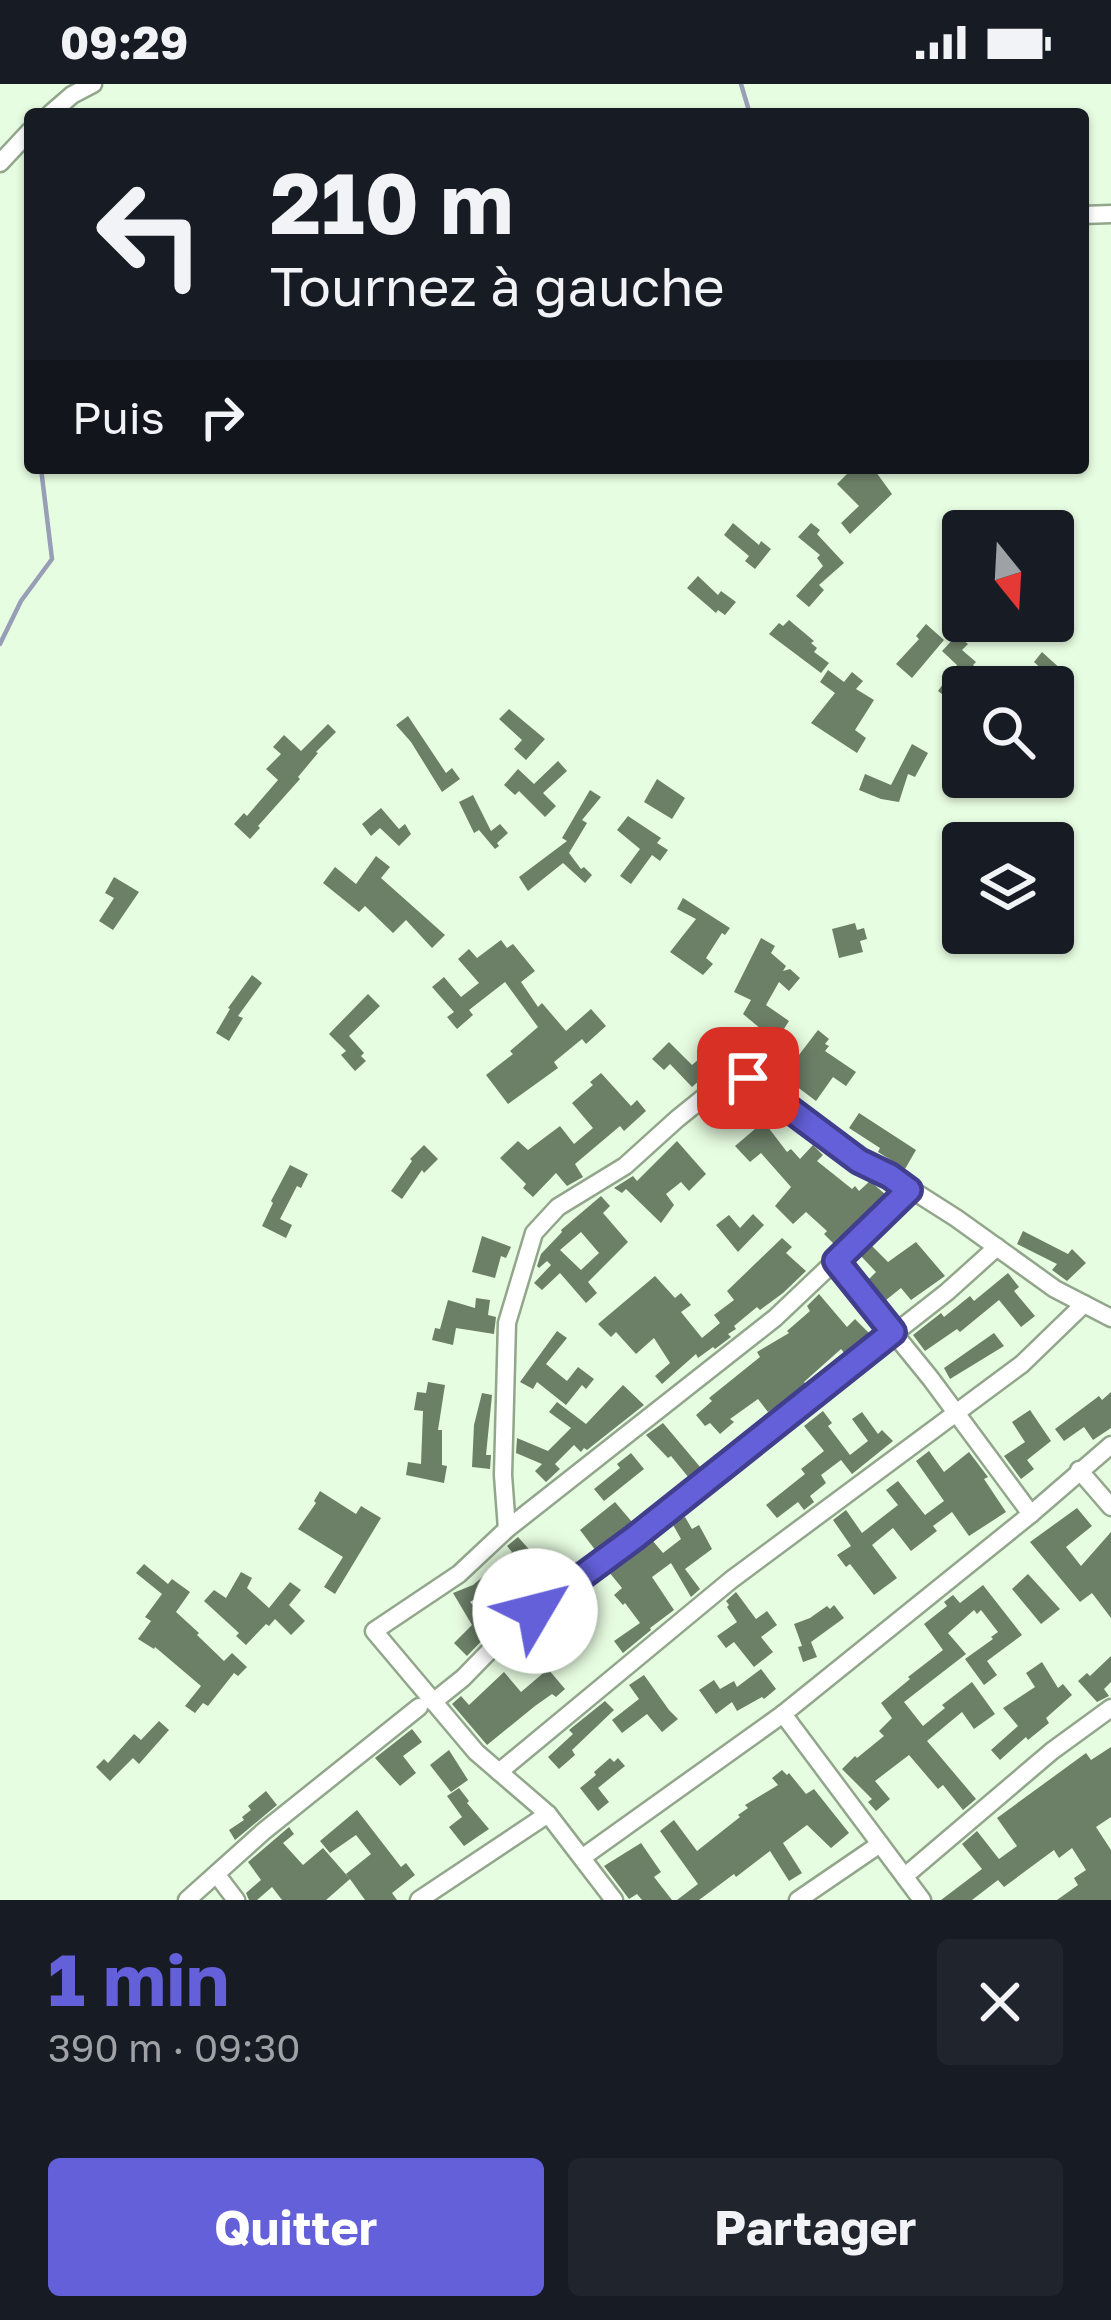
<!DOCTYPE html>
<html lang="fr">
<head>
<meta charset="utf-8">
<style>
	:root { --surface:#171b24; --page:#20242c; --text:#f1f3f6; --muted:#9ea1a6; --accent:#6360d9 }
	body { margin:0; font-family:"Golos Text",sans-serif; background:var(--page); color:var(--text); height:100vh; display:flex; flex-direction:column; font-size:45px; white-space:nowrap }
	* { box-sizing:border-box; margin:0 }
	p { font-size:39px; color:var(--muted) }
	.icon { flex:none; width:66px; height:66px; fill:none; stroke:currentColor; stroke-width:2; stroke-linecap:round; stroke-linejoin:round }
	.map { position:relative; height:1816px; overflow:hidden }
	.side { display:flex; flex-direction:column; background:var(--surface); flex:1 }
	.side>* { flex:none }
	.banner { position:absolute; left:24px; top:24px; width:1065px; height:366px; border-radius:12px; box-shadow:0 3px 9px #0004; background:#171b24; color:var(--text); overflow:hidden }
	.needle { width:78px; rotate:162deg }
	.controls { position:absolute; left:942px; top:426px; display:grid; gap:24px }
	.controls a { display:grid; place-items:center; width:132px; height:132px; border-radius:12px; background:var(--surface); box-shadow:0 3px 9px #0004; font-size:60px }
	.pin { position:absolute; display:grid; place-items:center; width:102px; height:102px; color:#fff; margin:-51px; border-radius:24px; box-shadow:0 6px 18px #0006 }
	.me { position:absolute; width:132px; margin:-66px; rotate:53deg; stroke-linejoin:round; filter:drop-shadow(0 0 9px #0008) }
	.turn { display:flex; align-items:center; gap:42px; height:252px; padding:0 48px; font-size:54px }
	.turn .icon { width:156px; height:156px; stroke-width:2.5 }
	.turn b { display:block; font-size:84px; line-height:102px }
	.then { display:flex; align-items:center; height:114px; padding:0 48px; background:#0003; gap:24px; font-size:45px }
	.round { display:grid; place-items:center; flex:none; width:126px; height:126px; border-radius:12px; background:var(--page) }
	.head { display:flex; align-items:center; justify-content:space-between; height:204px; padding:0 48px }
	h1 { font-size:72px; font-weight:700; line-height:90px; color:var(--accent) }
	.cta { display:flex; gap:24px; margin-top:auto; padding:24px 48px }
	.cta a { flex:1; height:138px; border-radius:12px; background:var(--accent); color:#fff; font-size:48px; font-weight:700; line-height:138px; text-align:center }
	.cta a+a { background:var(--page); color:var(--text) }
	.status { display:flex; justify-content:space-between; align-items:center; height:84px; padding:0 60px; background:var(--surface); direction:ltr }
	.status svg { height:33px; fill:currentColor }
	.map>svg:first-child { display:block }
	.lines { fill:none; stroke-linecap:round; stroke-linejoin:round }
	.stream { stroke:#989eb5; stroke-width:4.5 }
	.building { fill:#6c7f67; fill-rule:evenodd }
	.minor-casing { stroke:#92a68c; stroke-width:21 }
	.minor { stroke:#fff; stroke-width:16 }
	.route-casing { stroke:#403e8d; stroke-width:30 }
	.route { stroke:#6360d9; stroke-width:21 }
</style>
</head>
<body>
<div class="status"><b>09:29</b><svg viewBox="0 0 49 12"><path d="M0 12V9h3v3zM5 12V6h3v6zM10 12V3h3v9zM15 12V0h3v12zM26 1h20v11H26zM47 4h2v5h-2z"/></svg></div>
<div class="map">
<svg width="1111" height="1816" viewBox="0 0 1111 1816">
	<rect width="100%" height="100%" fill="#e7fde1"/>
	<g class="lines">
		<g class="stream">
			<polyline points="741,0 750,30"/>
			<polyline points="0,560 21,517 52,475 41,384"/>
		</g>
	</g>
	<g class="building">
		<polygon points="853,384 873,384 892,410 850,450 841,439 859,422 837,400"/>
		<polygon points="733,439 759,461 761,457 771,465 755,485 745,477 749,472 724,451"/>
		<polygon points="811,439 820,446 817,450 844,479 819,501 824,506 809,523 796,512 823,482 817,474 820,471 798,453"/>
		<polygon points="698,492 718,511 721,507 736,518 725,531 718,526 716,529 687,504"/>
		<polygon points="789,536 814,557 811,559 817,564 814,568 829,579 821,589 769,550 779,539 783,542"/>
		<polygon points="926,540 944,556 912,594 896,580 919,555 916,552"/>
		<polygon points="957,551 968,560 962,566 976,578 973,581 999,603 980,603 968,593 950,616 938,607 957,581 942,567"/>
		<polygon points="1042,568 1073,596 1053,625 1053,602 1056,598 1034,578"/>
		<polygon points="828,586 844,598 852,588 863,597 856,605 874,616 855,646 866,654 857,669 811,639 835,609 820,598"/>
		<polygon points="509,625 545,655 526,676 514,665 522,656 499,635"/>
		<polygon points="408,632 446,689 452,684 460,695 442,708 411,658 396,641"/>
		<polygon points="328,640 336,648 316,668 318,669 298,693 300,695 258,742 260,744 250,755 234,740 244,729 247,732 278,696 266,685 281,670 273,663 284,651 301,667"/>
		<polygon points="912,660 928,669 915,693 908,690 899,718 881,715 859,706 865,690 891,701"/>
		<polygon points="558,677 567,687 543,709 556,722 545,733 519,707 515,711 504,701 518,685 534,700"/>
		<polygon points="657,695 685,714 672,735 644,718"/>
		<polygon points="590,706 601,713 582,736 587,739 569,769 581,785 584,783 592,791 585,799 563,779 528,807 519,793 567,757 562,754"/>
		<polygon points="473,711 491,747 500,740 508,749 497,759 499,762 495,765 479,746 474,749 459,718"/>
		<polygon points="381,724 399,745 405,740 411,750 399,762 380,744 371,752 362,740"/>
		<polygon points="628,732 661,754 657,759 668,766 660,777 652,771 631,800 620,792 640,765 617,746"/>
		<polygon points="376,772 390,783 381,794 445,851 432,864 406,836 393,849 365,822 359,828 323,799 335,783 356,800"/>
		<polygon points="114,793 139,808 113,846 99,837 114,814 105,809"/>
		<polygon points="683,814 730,844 725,851 722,849 706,874 713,880 703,891 670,868 696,835 677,825"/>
		<polygon points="855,839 857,846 864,844 867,855 860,857 863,868 839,874 832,845"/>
		<polygon points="761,854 775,862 771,869 786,882 783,887 790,885 800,894 789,907 779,898 766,921 789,937 771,965 792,980 818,946 829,955 825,960 829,962 825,967 856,988 846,1002 833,993 816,1017 772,984 774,981 746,963 761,945 743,930 751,916 734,908"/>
		<polygon points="501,856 507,864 513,860 535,887 521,898 538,923 542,919 566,947 591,925 606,942 586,960 582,955 554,978 558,984 508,1020 486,991 513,970 510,967 538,943 505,898 469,926 473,931 457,945 447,933 454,928 432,903 444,893 461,913 479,899 458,875 469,865 477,874"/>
		<polygon points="252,891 262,899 238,932 243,934 229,957 216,949 230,925 228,924"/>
		<polygon points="368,910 380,922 349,952 364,969 361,972 366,977 355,987 341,971 346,967 329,950"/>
		<polygon points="669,958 692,981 699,975 710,987 692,1003 670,980 664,986 652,975"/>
		<polygon points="601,989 631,1022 637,1016 646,1027 624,1047 620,1042 575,1080 583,1093 567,1102 556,1089 533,1113 523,1104 526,1100 500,1074 518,1057 528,1066 560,1042 574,1060 593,1044 572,1019 593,1001 590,998"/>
		<polygon points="734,1006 746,1016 750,1011 761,1020 755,1026 787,1068 791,1065 800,1075 813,1061 823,1071 817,1077 852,1105 855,1102 859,1107 870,1097 886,1111 834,1160 824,1150 827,1147 806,1128 793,1140 775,1122 791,1103 761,1069 750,1078 735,1062 755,1045 740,1025 724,1036 713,1022"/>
		<polygon points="859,1029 916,1066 905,1085 878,1068 880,1064 849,1044"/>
		<polygon points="677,1057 706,1090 689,1107 681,1098 666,1110 674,1121 661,1139 626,1105 622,1109 614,1104 633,1092 637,1097"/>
		<polygon points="424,1061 438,1075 424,1089 422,1086 402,1115 391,1107 412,1077 410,1075"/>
		<polygon points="290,1081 308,1090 301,1104 297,1102 280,1135 292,1141 286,1154 262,1142 273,1119 271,1117"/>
		<path d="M601,1112L610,1122L603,1129L628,1158L588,1198L597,1209L586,1219L560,1189L542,1206L534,1199L551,1181L547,1177L539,1184L537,1182L541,1170L562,1148L561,1146ZM581,1148L599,1169L581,1186L560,1166Z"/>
		<polygon points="753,1130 764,1141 738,1168 716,1141 729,1131 740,1144"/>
		<polygon points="1023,1147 1068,1170 1072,1165 1086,1179 1067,1197 1052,1186 1057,1180 1017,1160"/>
		<polygon points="482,1152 511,1163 506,1174 501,1172 495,1194 472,1188"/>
		<polygon points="782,1154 792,1163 786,1169 806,1187 783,1209 760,1226 757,1223 734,1242 736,1245 728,1250 731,1253 715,1265 713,1263 698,1274 696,1270 662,1300 655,1292 670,1279 654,1254 636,1270 616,1248 611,1253 598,1240 655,1192 675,1214 681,1209 691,1221 681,1228 702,1254 720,1239 714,1231 734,1216 727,1207"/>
		<polygon points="916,1158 945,1192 911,1216 901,1204 886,1216 869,1195 876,1188 860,1171 871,1161 888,1178"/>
		<polygon points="1008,1189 1019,1203 1014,1207 1035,1232 1021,1243 999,1216 960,1248 957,1245 925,1267 913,1251 941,1229 944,1233 970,1212 974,1217"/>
		<polygon points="819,1210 847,1243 855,1235 869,1249 845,1270 841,1265 804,1298 807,1302 768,1328 758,1315 730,1335 734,1338 720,1350 710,1339 705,1342 696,1331 712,1317 709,1314 760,1273 757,1268 789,1249 787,1247 810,1227 807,1222"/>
		<polygon points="476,1214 490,1216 488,1231 496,1233 494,1250 456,1244 453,1261 432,1256 435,1244 440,1245 448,1216 475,1224"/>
		<polygon points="557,1247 567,1254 546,1280 567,1297 578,1283 594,1295 586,1305 582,1301 566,1321 537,1298 533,1305 520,1298"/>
		<polygon points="994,1249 1004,1262 950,1295 944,1284"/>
		<polygon points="428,1298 445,1301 438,1346 442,1346 442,1381 447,1382 444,1399 406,1391 408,1378 421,1380 423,1327 414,1326 417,1308 426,1309"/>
		<polygon points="623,1301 644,1321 587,1366 584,1364 581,1368 574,1361 555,1380 560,1385 546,1398 535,1387 542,1380 516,1369 517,1354 548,1367 571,1344 549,1328 557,1318 586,1340"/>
		<polygon points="1111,1308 1111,1344 1093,1356 1084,1343 1064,1357 1055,1345 1099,1312 1102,1316"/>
		<polygon points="482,1309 492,1311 486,1371 491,1371 490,1385 472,1383 474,1341"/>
		<polygon points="1030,1326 1051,1357 1027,1376 1034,1385 1021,1395 1004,1372 1025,1358 1012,1338"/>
		<polygon points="823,1327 832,1339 828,1342 850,1371 868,1357 852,1335 862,1328 878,1350 882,1346 893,1357 852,1390 841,1376 821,1391 826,1399 810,1412 814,1418 804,1426 798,1418 777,1434 766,1421 805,1390 801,1385 824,1367 804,1342"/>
		<polygon points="663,1339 701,1384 689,1394 671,1372 668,1374 646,1351"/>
		<polygon points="929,1367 944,1388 969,1368 988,1393 984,1395 1006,1428 969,1452 952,1428 933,1442 937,1447 911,1467 893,1444 872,1461 897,1494 874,1511 850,1480 846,1483 837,1471 851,1462 833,1436 846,1426 862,1449 898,1421 886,1406 898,1397 925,1431 944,1417 916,1377"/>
		<polygon points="631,1369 644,1385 604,1417 594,1405 620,1384 617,1380"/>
		<polygon points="320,1407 356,1430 361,1422 381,1434 335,1510 324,1503 343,1473 298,1445 316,1419 314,1417"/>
		<polygon points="615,1418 632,1438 596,1467 580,1446"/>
		<polygon points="1077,1424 1092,1442 1066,1463 1081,1482 1111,1448 1111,1534 1092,1509 1080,1518 1030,1458"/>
		<polygon points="685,1433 692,1445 699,1441 712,1465 685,1485 700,1505 691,1513 671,1479 652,1493 674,1526 650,1544 651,1546 623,1569 614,1557 640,1539 625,1519 623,1521 614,1511 622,1504 609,1488 652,1456 663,1469 681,1455 672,1439"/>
		<polygon points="518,1453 544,1482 549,1477 558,1486 535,1508 537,1511 521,1524 501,1497 470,1518 493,1545 467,1572 454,1559 472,1541 453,1509 473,1501 512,1468 507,1462"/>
		<polygon points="144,1480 168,1500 172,1495 190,1508 176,1528 199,1549 197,1551 224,1577 232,1569 247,1583 238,1592 234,1589 208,1622 203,1619 195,1629 185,1622 201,1602 155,1563 154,1565 138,1555 151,1537 145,1533 162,1510 136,1489"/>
		<polygon points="241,1488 252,1494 247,1504 269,1524 290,1498 301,1506 289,1521 305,1537 291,1551 275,1535 269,1542 266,1540 246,1561 236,1552 239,1549 204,1517 214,1506 226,1514"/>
		<polygon points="1028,1490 1060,1525 1041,1540 1012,1505"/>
		<polygon points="983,1501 1022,1551 987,1577 997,1591 984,1601 965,1575 993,1555 991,1553 998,1548 981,1526 977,1530 974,1526 948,1549 966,1570 904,1618 923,1642 945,1624 942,1621 972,1598 995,1630 974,1645 962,1628 927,1657 976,1715 963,1726 943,1701 938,1705 909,1671 875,1697 890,1715 876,1727 868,1718 872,1715 842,1685 855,1672 857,1674 884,1652 879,1647 892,1634 881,1619 910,1595 908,1593 943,1566 924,1540 947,1522 944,1518 953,1511 960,1519"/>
		<polygon points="736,1508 756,1535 767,1527 777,1541 761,1553 773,1568 754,1583 734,1558 726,1564 717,1552 737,1538 727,1523 729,1521 726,1517"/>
		<polygon points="834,1521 844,1534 811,1558 817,1573 803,1578 798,1563 802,1562 794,1540 810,1534 827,1522 830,1525"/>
		<polygon points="1111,1572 1111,1598 1104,1605 1109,1612 1097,1618 1078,1597 1087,1589 1090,1592"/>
		<polygon points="1042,1578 1058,1604 1063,1600 1072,1611 1046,1634 1049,1639 1028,1656 1026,1653 1000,1676 991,1666 1018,1642 1003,1624 1035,1603 1026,1589"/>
		<polygon points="548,1585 565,1605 556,1613 552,1610 535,1622 487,1661 452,1620 461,1612 469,1621 504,1588 521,1608"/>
		<polygon points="761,1585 776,1605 764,1615 762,1613 737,1627 732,1618 716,1630 699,1606 714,1596 720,1605 734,1597 737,1603"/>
		<polygon points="644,1591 669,1626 678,1635 662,1648 647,1630 622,1649 612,1636 639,1615 629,1601"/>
		<polygon points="605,1617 614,1626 572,1666 575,1671 559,1685 548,1673 573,1650 569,1646"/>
		<polygon points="159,1637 169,1646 139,1680 133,1674 110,1697 96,1683 104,1675 108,1679 134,1650 141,1656"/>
		<polygon points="412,1645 422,1658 403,1672 416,1689 400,1702 375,1674"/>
		<polygon points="1111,1663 1111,1733 1096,1743 1111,1766 1111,1816 1057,1816 1078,1801 1074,1794 1086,1786 1072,1764 1059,1774 1054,1766 1004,1803 998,1796 972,1816 941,1816 982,1785 962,1760 977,1747 999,1775 1017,1762 997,1734 1086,1669 1091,1676"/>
		<polygon points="449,1666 468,1696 451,1708 430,1681"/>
		<polygon points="610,1674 614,1678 618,1674 625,1682 598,1704 609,1718 598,1727 580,1704 596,1691 594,1688"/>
		<polygon points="782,1686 787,1691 789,1689 806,1710 814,1705 849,1749 831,1764 807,1741 783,1759 802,1789 789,1797 770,1767 736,1793 734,1790 699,1816 677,1816 698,1800 660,1747 674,1736 697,1767 740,1733 738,1731 748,1724 745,1721 778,1701 772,1694"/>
		<polygon points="459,1704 469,1717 467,1719 489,1745 464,1762 449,1743 462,1733 447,1712"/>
		<polygon points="266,1707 277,1721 235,1756 229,1746 244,1736 242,1733 251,1726 248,1722"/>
		<polygon points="357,1726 401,1783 406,1779 415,1791 392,1809 397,1816 365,1816 350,1795 326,1816 282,1816 272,1803 257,1816 249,1816 246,1809 261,1796 248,1778 289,1743 294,1750 283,1759 303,1781 323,1764 350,1795 346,1790 371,1770 356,1751 330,1769 320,1757"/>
		<polygon points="641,1759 661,1788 654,1793 672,1816 642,1816 637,1810 629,1815 604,1782"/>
	</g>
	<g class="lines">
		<g class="minor-casing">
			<g id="minor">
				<polyline points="50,30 72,11 93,0"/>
				<polyline points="0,79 30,47"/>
				<polyline points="1083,131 1111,130"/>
				<polyline points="835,1177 931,1295 1031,1430"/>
				<polyline points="1079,1386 1111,1423"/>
				<polyline points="507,1445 503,1391 507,1239 534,1149 558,1123 625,1082 677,1035 734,989 748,994 859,1077 890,1092 956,1134 1055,1205 1111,1234"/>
				<polyline points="433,1618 463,1594 503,1553 606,1475 947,1208 997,1163"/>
				<polyline points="783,1630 922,1816"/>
				<polyline points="499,1688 731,1496 1022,1280 1084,1220"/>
				<polyline points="583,1773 783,1630 1031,1430 1111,1361"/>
				<polyline points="217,1791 236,1816"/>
				<polyline points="905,1792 1052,1667 1111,1624"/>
				<polyline points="187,1816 264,1747 419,1623"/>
				<polyline points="419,1816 548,1730"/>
				<polyline points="614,1816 548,1730 476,1668 374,1547 459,1490 507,1445 775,1234 909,1107"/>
				<polyline points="798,1816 880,1760"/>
			</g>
		</g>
		<use href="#minor" class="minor"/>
	</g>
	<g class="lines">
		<g class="route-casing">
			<polyline id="route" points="535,1527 634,1454 893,1248 836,1177 909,1106 890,1092 859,1077 748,994"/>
		</g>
		<use href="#route" class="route"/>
	</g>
</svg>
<div class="controls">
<a><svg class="needle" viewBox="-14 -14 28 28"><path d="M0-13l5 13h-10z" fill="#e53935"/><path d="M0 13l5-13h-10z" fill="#9ea1a6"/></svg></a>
<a><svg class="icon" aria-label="search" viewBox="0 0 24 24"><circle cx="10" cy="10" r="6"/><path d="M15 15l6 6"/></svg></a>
<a><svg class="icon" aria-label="layers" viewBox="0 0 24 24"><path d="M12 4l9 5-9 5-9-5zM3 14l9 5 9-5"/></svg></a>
</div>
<div class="pin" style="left:748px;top:994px;background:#d93025"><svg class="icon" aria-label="arrive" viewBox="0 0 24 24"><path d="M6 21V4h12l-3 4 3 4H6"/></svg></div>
<svg class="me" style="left:535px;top:1527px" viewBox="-20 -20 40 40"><circle r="19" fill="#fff"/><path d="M0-13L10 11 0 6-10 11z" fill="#6360d9"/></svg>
<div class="banner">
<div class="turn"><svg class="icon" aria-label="left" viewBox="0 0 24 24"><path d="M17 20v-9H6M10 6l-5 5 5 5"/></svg><div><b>210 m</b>Tournez à gauche</div></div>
<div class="then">Puis<svg class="icon" aria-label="right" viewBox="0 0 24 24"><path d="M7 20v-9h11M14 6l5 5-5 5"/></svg></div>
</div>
</div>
<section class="side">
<div class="head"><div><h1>1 min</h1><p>390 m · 09:30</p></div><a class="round"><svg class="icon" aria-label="close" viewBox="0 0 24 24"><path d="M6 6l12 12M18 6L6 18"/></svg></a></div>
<div class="cta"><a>Quitter</a><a>Partager</a></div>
</section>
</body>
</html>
